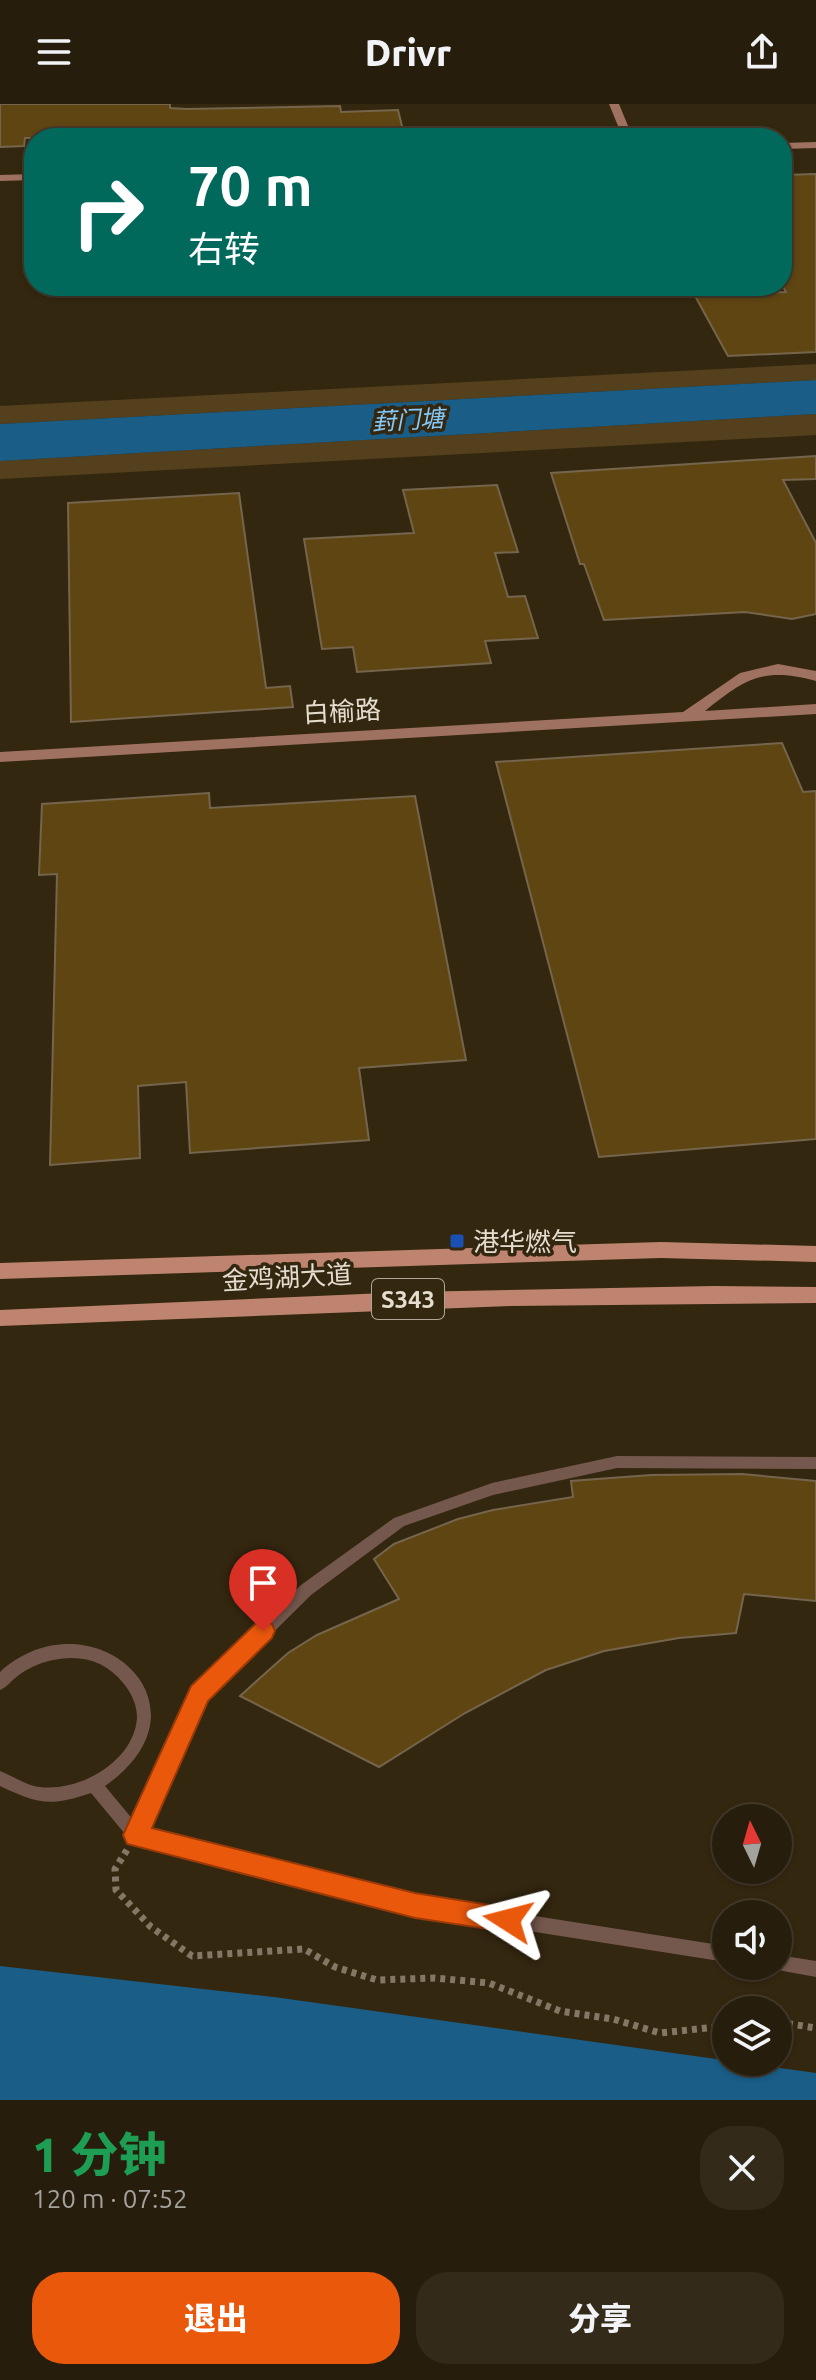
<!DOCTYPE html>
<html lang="zh">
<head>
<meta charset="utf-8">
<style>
	:root { --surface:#271d0c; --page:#332a1a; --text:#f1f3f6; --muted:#a4a29d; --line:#433b2d; --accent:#ea580c }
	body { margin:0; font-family:Ubuntu,"Noto Sans SC",sans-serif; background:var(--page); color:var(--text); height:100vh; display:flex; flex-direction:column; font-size:30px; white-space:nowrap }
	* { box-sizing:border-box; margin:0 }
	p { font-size:26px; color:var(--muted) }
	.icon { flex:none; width:44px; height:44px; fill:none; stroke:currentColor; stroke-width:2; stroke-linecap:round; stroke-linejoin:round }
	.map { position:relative; height:1996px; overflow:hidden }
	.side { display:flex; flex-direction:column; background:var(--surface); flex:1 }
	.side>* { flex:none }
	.hud { position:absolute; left:24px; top:24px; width:768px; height:168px; border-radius:32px; box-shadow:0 2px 6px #0004,0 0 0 2px var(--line); background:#00695c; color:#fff; overflow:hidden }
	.needle { width:52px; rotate:355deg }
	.controls { position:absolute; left:712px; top:1700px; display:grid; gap:16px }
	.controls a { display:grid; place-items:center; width:80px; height:80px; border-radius:50%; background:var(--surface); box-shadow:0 2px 6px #0004,0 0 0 2px var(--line); font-size:40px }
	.pin { position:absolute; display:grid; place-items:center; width:68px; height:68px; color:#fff; margin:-82px -34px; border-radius:50% 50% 50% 0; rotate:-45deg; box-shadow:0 0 8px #0007 }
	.pin .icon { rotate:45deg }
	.me { position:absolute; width:88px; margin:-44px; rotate:279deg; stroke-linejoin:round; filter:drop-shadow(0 0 6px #0008) }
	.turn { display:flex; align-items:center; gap:28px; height:168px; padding:0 32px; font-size:36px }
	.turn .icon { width:104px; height:104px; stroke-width:2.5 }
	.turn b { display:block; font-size:56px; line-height:68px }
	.round { display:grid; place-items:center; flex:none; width:84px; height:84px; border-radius:32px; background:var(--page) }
	.overview { display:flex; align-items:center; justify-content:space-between; height:136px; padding:0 32px }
	h1 { font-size:48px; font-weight:800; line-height:60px; color:#1e9e55 }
	.action { display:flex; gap:16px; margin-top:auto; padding:16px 32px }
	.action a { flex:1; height:92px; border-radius:32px; background:var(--accent); color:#fff; font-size:32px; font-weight:800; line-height:92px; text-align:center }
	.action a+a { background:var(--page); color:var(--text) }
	header { display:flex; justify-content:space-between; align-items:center; height:104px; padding:0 32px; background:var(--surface); font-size:36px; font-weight:800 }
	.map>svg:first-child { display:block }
	.green { fill:#54401d }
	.water { fill:#1a5d86 }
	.building { fill:#5f4512; stroke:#74654c; stroke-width:2 }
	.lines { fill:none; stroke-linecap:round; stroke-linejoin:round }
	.path { stroke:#827865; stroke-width:7; stroke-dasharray:5 5; stroke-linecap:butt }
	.lane { fill:#75584d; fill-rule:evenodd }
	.secondary { fill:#9f7160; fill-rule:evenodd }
	.primary { fill:#bf846f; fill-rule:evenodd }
	.route { fill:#ea580c; stroke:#983908; stroke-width:2 }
	.transit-dot { fill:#1a4fb4; stroke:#342710; stroke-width:3 }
	.labels { text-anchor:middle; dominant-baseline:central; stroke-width:7; stroke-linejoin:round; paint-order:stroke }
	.far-water-label { font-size:24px; font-style:italic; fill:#84c9fa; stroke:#342710 }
	.shield { fill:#342710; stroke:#b0a696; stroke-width:2 }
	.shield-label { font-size:24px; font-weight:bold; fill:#e5ddcf }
	.street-label { font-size:26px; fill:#e5ddcf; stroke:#342710 }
	.poi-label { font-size:26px; fill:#e5ddcf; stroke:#342710; text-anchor:start }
</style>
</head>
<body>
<header><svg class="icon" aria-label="menu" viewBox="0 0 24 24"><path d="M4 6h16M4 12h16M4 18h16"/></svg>Drivr<svg class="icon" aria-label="share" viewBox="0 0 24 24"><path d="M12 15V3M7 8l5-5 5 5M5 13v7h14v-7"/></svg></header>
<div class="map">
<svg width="816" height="1996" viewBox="0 0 816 1996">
	<rect width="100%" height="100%" fill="#342710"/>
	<g class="green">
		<polygon points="816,260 816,276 0,320 0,302"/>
		<polygon points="816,310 816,331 0,375 0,357"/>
	</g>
	<g class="water">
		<polygon points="816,276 816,310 0,357 0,320"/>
		<polygon points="0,1862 274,1893 816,1969 816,1996 0,1996"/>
	</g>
	<g class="building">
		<polygon points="0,0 170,0 170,4 187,5 340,2 341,8 398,6 405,34 25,34 24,42 0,43"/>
		<polygon points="816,70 816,248 728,252 695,192 786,188 782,181 782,71"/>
		<polygon points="816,352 816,375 783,376 816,439 816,510 792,515 745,508 604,516 584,460 580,460 551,369"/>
		<polygon points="497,381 518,448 495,449 508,493 525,492 538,534 485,537 491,559 357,568 353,543 322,545 304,435 414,429 403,386"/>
		<polygon points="239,389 266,584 290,582 293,603 71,618 68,399"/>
		<polygon points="782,639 803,688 816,687 816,1035 599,1053 496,658"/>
		<polygon points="209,689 210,704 415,692 466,956 359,964 369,1036 190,1049 186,978 138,982 140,1054 50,1061 57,770 39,771 42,700"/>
		<polygon points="742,1370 816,1377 816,1497 744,1490 736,1529 679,1534 604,1547 546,1566 465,1609 379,1663 240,1592 288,1549 317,1531 399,1495 374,1455 394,1440 458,1415 493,1406 573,1393 571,1377 651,1371"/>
	</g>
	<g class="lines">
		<g class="path">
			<polyline points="127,1746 115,1765 116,1786 151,1823 192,1852 304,1845 335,1863 377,1876 435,1874 489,1879 560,1907 613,1915 660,1929 726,1922"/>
			<polyline points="778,1918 816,1924"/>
		</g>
		<g class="lane">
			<path d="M617,1352L816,1353V1365L617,1364L493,1391L404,1422L311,1491L206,1595L147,1726L415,1793L726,1842V1858L415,1809L136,1739L130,1736L91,1689C50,1703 38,1700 0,1682V1667C11,1671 22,1679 34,1682C75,1691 134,1659 137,1614C137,1601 132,1590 124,1580C106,1557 82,1550 53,1556C39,1559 25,1565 14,1575C9,1579 7,1583 0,1586V1568C89,1487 222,1600 105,1682L134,1717L194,1585L301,1481L394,1414L492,1379Z"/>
			<polygon points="778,1851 816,1857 816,1873 772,1865 771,1862 778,1862"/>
		</g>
		<g class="secondary">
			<polygon points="609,0 619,0 633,34 623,34"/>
			<polygon points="816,38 816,44 782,45 782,39"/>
			<polygon points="34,70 34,76 0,77 0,71"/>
			<path d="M778,560L816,567V577C763,563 746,574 705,607L816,600V610L0,658V648L683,608L740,569Z"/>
		</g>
		<g class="primary">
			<polygon points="661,1138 816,1142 816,1158 661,1154 0,1175 0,1159"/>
			<polygon points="714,1182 816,1183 816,1199 510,1202 0,1222 0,1206 408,1188"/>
		</g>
	</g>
	<polygon class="route" points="263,1517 272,1520 275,1527 272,1534 208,1597 152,1724 415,1789 508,1804 517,1807 521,1816 517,1825 508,1828 415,1814 127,1740 123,1731 191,1582 255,1520"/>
	<rect class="transit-dot" x="449" y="1129" width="16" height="16" rx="4"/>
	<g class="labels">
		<g class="far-water-label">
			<text transform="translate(408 316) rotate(-3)">葑门塘</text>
		</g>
		<rect class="shield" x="372" y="1175" width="72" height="40" rx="6"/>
		<g class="shield-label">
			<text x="408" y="1195">S343</text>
		</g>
		<g class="street-label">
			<text transform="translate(342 607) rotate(-3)">白榆路</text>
			<text transform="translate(287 1173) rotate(-3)">金鸡湖大道</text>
		</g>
		<g class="poi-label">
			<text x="473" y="1137">港华燃气</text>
		</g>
	</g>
</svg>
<div class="controls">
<a><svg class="needle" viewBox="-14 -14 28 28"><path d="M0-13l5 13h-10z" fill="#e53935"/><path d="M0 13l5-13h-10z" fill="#a4a29d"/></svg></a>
<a><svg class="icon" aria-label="sound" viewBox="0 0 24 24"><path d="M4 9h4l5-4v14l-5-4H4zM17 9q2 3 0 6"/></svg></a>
<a><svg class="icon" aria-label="layers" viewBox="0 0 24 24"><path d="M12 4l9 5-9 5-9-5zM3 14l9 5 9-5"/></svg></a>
</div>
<div class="pin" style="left:263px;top:1527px;background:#d93025"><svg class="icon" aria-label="arrive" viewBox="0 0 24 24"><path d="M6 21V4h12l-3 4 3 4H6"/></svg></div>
<svg class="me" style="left:508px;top:1816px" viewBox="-20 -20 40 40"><path d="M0-17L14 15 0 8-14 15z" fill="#ea580c" stroke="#fff" stroke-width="4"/></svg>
<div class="hud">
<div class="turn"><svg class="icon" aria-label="right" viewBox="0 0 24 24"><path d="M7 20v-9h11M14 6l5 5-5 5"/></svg><div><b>70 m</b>右转</div></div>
</div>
</div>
<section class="side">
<div class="overview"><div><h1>1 分钟</h1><p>120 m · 07:52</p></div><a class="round"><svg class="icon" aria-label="close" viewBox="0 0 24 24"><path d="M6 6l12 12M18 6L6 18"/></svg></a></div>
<div class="action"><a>退出</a><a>分享</a></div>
</section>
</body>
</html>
